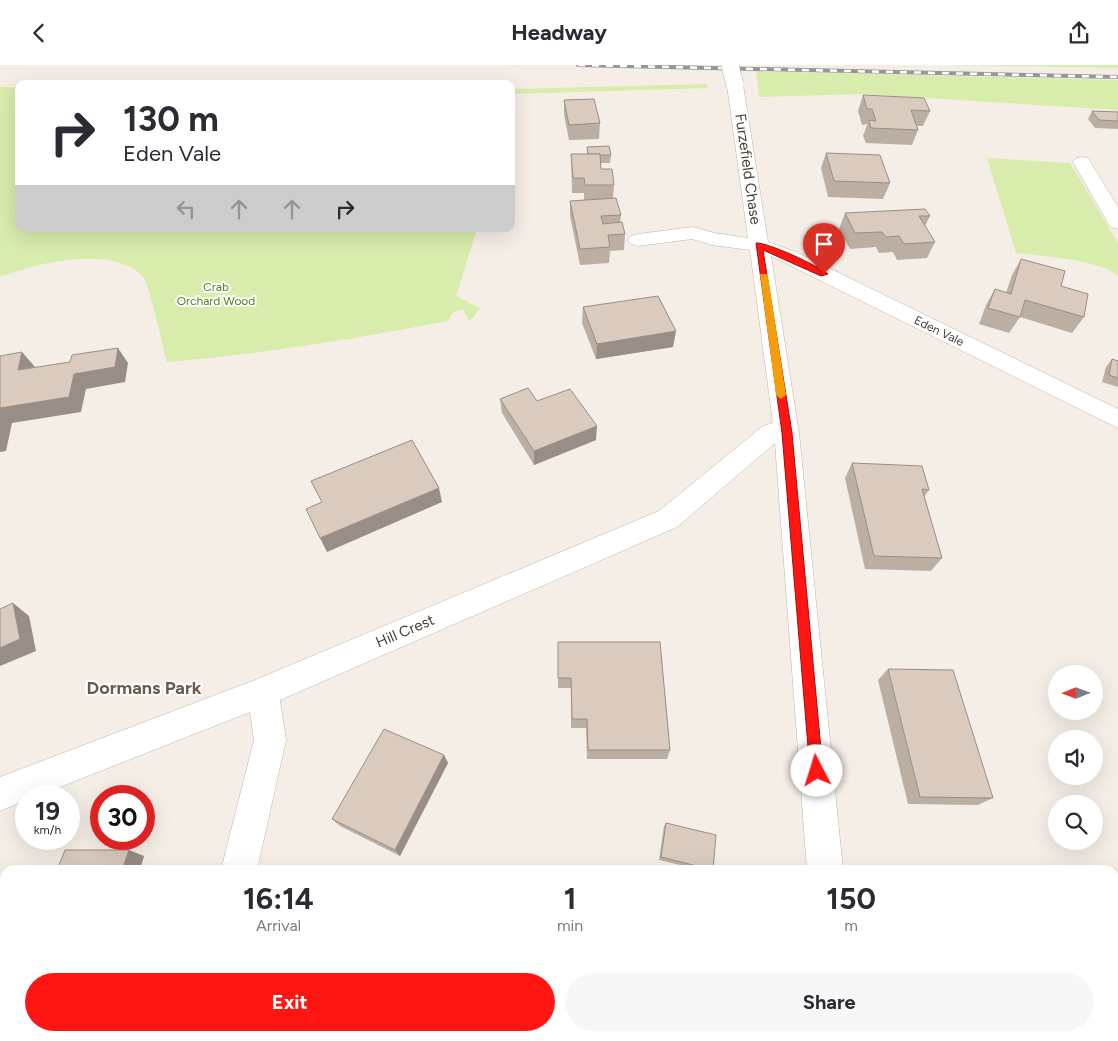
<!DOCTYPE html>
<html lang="en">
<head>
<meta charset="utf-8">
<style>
	:root { --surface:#fff; --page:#f7f7f7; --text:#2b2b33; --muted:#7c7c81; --accent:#ff1613 }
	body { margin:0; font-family:Figtree,sans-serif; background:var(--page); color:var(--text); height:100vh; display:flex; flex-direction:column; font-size:19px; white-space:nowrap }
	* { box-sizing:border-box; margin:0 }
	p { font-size:16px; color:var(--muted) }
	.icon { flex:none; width:28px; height:28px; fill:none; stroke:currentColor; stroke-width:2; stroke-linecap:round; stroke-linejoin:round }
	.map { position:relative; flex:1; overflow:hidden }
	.sheet { position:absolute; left:0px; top:800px; width:1119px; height:176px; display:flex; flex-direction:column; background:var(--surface); border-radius:15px 15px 0 0; box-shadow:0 5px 20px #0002 }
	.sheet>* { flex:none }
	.top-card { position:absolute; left:15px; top:15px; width:500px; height:152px; border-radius:10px; box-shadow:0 5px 20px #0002; background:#fff; color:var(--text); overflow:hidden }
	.needle { width:32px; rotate:269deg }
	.controls { position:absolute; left:1048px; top:600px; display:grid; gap:10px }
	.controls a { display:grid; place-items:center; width:55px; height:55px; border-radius:50%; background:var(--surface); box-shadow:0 5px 20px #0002; font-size:25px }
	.speed { position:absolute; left:15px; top:720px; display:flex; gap:10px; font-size:25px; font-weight:700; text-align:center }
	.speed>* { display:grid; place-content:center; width:65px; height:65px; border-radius:50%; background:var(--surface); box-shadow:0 5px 20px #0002; line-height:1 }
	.speed small { font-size:12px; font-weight:400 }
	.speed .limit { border:8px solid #d22; background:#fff; color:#111 }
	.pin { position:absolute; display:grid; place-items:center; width:42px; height:42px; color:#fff; margin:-51px -21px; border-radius:50% 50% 50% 0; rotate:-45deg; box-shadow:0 0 5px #0007 }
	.pin .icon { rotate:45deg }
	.me { position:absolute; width:55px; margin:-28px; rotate:355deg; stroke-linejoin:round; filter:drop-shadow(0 0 4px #0008) }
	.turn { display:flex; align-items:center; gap:18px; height:105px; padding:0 25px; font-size:22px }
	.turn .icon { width:65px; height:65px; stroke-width:2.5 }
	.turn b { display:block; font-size:35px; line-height:42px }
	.lanes { display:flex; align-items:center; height:48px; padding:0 25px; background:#0003; justify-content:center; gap:25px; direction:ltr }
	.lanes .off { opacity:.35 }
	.eta { display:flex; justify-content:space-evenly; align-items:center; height:85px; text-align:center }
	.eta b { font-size:30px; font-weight:700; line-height:35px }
	.button { display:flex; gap:10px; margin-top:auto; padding:10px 25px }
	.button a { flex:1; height:58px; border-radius:30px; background:var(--accent); color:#fff; font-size:20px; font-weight:700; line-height:58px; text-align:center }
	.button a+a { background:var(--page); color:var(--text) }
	header { display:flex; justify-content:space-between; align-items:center; height:65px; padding:0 25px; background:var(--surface); font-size:22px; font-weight:700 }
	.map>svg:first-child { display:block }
	.green { fill:#d8ecac }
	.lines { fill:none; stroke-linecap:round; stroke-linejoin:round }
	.minor-casing { stroke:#c1b5a8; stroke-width:1 }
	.minor { fill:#fff; fill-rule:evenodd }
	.rail-casing { stroke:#969696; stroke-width:4 }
	.rail { stroke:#fff; stroke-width:2.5; stroke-dasharray:7; stroke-linecap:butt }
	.minor-bridge-casing { stroke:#c1b5a8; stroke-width:18; stroke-linecap:butt }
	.minor-bridge { stroke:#fff; stroke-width:17 }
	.wall { fill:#bbafa3 }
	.shaded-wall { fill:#998e85 }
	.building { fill:#dacbbe; stroke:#998e85 }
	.route { fill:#ff1613; stroke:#a60e0c }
	.slow { fill:#f59e0b }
	.labels { text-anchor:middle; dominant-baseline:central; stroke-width:4; stroke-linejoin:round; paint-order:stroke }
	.far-park-label { font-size:12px; fill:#527f23; stroke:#fff }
	.far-street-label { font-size:12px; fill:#483e35; stroke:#fff }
	.street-label { font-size:15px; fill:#483e35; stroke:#fff }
	.quarter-label { font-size:18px; font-weight:bold; fill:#6c5a4b; stroke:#fff }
</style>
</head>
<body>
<header><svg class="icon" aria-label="back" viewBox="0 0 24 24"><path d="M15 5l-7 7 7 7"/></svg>Headway<svg class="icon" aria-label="share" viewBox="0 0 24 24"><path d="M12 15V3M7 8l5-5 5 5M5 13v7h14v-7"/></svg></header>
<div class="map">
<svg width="1118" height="976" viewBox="0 0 1118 976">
	<rect width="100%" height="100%" fill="#f4eee6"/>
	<g class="green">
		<polygon points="960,0 1118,0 1118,3"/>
		<polygon points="756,6 1118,15 1118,45 862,29 759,32"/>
		<polygon points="707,19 708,23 511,29 511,24"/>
		<path d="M0,22H19V164H477L456,231L480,243L472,254L468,255L463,244L453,247L448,256C355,274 261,289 167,297C163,283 149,218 143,212C113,179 36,198 0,212Z"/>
		<path d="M987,93L1070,98L1118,178V211C1098,194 1042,191 1016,188Z"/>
	</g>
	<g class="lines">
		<g class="minor-casing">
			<g id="minor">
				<polygon points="735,15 741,17 743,20 768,177 796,187 1118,344 1118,363 771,191 799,368 843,805 807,805 775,378 677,462 280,635 286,675 257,805 221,805 254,675 250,647 37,731 26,731 26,735 0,746 0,712 255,615 659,446 763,361 773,358 750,185 712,180 692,174 638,181 631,179 628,175 631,171 638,169 693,162 714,168 748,173 727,20 729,17"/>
				<polygon points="1082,92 1088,93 1118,142 1118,164 1111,162 1108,158 1073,97 1076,93"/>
				<polygon points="172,971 212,971 210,976 170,976"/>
				<polygon points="820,971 860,971 861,976 821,976"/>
			</g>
		</g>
		<use href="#minor" class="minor"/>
		<g class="rail-casing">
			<polyline id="rail" points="578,0 1118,12"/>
		</g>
		<use href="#rail" class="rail"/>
		<g class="minor-bridge-casing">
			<polyline id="minor-bridge" points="730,0 735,20"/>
		</g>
		<use href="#minor-bridge" class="minor-bridge"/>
	</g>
	<g class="wall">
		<polygon points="863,30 930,46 923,61 916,61 918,65 912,80 866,78 863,71 867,60 867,59 862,60 858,46"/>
		<polygon points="564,35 600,58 599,74 569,75 564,50"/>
		<polygon points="1092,46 1118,47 1118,64 1095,63 1088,54"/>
		<polygon points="587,82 611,90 610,98 601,98 601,104 614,120 613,133 621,150 620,158 625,169 624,185 610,186 609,198 580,200 570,151 570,136 584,135 584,128 572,128 571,89 587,89"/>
		<polygon points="826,88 890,118 883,134 828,132 821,103"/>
		<polygon points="845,148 930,151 925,161 935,177 927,193 897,195 893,187 879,188 876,182 850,184 839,164"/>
		<polygon points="1021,194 1061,221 1084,252 1072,268 1020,252 1009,268 979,259 986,240 995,224 1006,228 1012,210"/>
		<polygon points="583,242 673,282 596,294 582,258"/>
		<polygon points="1112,294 1118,296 1118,322 1102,317 1106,302"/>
		<polygon points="500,334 537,336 596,375 534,400 502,348"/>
		<polygon points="852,398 929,425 924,432 942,493 931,506 865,504 845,413"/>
		<polygon points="558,577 670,685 667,694 587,694 586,663 571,663 571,623 558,623"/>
		<polygon points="888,604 993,733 978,740 908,739 878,615"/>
		<polygon points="444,690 448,698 400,791 340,761 332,754"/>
		<polygon points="666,758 713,805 701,805 659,795 664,761"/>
	</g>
	<g class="shaded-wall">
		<polygon points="676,266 673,282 596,294 597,279"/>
		<polygon points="118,283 128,298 125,317 86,324 81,347 12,358 6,386 0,387 0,343"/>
		<polygon points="22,287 35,302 18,305"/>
		<polygon points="597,361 596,375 534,400 534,386"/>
		<polygon points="439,423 442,437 327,487 320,473"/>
		<polygon points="13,538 29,551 36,586 0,601 0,583"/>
		<polygon points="444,690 448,698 400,791 395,785"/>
		<polygon points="129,785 144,791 140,805 122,805"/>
		<polygon points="456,971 460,971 458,976 455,976"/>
	</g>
	<g class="building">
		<polygon points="863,30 924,33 930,46 911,45 918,65 871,63 869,55 876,56 872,44 867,44"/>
		<polygon points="594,34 600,58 569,60 564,35"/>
		<polygon points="1092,46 1118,47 1118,56 1099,55"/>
		<polygon points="609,81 611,90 600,90 600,89 588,89 587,82"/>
		<polygon points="826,88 880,90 890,118 834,116"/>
		<polygon points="571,89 600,89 601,104 612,104 614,120 585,120 584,113 573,113"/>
		<polygon points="616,133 621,150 601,151 603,159 622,157 625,169 608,170 610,182 580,184 570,136"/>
		<polygon points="925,144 930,151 919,151 935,177 904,179 899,171 886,172 882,167 855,168 845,148"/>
		<polygon points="1021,194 1065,206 1061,221 1088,229 1084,252 1025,235 1020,252 988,243 995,224 1011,229"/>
		<polygon points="658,231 676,266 597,279 583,242"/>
		<polygon points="118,283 115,302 74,309 69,332 0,343 0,291 22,287 18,305 70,297 72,290"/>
		<polygon points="1112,294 1118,296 1118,313 1109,310"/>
		<polygon points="528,323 537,336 570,324 597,361 534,386 500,334"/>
		<polygon points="412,375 439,423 320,473 306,444 322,437 311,416"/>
		<polygon points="852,398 922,401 929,425 922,424 942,493 874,491"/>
		<polygon points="13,538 20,574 0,583 0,544"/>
		<polygon points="558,577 660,577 670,685 588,685 587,654 572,654 571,613 558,613"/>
		<polygon points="888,604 953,605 993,733 920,732"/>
		<polygon points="384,664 444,690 395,785 332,754"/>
		<polygon points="666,758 716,770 713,805 661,792"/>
		<polygon points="65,785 129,785 122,805 57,805"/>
		<rect x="0" y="840" width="5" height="52"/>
		<polygon points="1114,890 1118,903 1118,906 1114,906"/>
		<polygon points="344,971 456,971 455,976 343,976"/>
	</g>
	<path class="route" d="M756,178C767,177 819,201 828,209L821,211L763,185L792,368L823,706L821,710L817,712L812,710L810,706L782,368Z"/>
	<polygon class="slow" points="760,209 766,209 768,211 786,330 781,334 776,330"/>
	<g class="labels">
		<g class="far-park-label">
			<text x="216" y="222">Crab<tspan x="216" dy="14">Orchard Wood</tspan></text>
		</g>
		<g class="far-street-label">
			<text transform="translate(939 266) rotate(26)">Eden Vale</text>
		</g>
		<g class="street-label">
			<text transform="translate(748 104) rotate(82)">Furzefield Chase</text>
			<text transform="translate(405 566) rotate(-23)">Hill Crest</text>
		</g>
		<g class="quarter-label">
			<text x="144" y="623">Dormans Park</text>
		</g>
	</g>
</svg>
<div class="controls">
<a><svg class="needle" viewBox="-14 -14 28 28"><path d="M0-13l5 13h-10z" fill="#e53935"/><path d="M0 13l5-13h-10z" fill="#7c7c81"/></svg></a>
<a><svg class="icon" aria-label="sound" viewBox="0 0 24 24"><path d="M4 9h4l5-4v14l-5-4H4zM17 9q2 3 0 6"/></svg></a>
<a><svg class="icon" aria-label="search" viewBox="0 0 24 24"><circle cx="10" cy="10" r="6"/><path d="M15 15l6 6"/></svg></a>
</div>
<div class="speed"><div>19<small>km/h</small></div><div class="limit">30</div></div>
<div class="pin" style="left:824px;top:209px;background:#d93025"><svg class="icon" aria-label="arrive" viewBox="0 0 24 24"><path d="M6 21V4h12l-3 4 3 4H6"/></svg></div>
<svg class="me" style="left:817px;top:706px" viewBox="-20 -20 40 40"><circle r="19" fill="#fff"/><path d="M0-13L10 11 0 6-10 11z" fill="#ff1613"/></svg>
<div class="top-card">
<div class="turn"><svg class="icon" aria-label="right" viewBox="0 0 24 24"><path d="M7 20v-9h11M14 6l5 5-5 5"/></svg><div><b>130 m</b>Eden Vale</div></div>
<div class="lanes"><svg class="icon off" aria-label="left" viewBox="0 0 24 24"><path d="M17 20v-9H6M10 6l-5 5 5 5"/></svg><svg class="icon off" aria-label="ahead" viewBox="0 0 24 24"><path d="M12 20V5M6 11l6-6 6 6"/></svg><svg class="icon off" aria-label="ahead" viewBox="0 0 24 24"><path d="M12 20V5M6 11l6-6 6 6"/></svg><svg class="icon" aria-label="right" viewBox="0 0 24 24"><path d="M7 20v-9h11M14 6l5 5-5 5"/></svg></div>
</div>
<section class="sheet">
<div class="eta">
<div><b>16:14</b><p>Arrival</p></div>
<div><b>1</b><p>min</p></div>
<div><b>150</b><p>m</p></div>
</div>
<div class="button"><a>Exit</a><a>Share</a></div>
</section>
</div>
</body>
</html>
